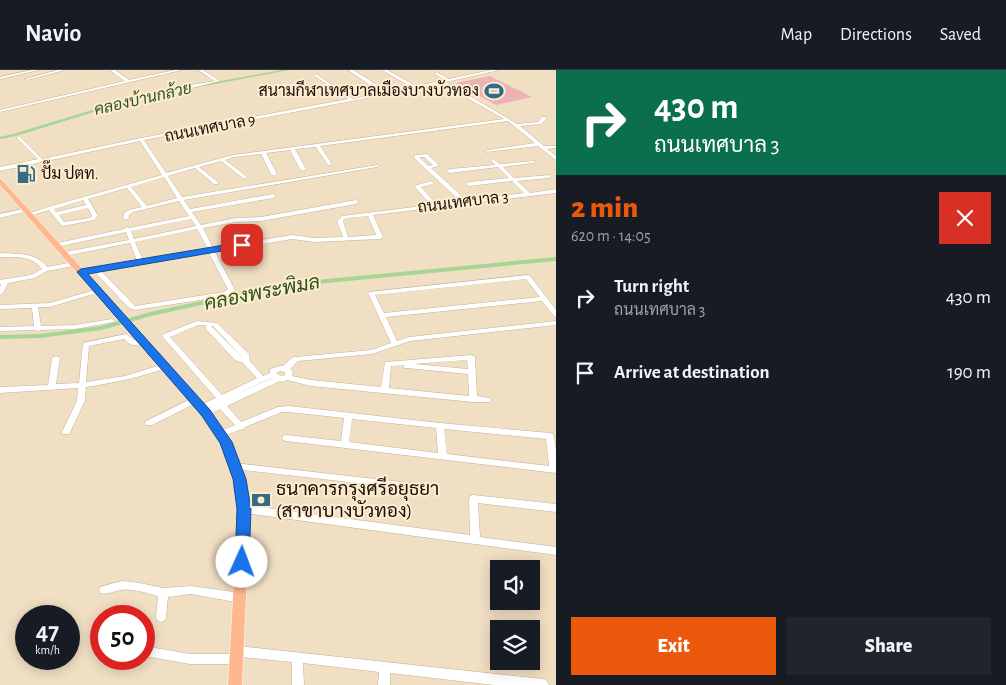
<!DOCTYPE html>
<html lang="en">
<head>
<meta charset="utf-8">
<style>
	:root { --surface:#171b24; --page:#20242c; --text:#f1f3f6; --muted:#9ea1a6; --line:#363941; --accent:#ea580c }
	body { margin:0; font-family:"Alegreya Sans",Sarabun,sans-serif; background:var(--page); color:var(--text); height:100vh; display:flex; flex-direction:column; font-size:19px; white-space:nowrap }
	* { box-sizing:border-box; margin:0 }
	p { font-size:16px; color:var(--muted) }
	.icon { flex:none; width:28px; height:28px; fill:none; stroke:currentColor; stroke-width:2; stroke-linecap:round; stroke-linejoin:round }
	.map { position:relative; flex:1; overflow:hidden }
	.sheet { display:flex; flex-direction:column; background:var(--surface); width:450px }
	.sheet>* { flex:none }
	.hud { background:#0b6e4f; color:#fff; overflow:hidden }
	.fabs { position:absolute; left:490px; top:490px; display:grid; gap:10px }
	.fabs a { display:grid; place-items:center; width:50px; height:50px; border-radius:0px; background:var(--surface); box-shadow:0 2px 12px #0003; font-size:25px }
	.speed { position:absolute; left:15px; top:535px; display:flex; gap:10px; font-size:25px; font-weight:700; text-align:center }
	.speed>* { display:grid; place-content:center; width:65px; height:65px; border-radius:50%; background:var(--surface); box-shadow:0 2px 12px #0003; line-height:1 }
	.speed small { font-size:12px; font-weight:400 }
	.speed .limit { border:8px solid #d22; background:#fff; color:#111 }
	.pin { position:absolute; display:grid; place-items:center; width:42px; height:42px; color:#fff; margin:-21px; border-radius:10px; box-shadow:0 2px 8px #0006 }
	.me { position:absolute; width:55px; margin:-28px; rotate:2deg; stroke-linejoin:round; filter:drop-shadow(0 0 4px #0008) }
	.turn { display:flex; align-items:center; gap:18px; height:105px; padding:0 15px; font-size:22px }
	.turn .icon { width:65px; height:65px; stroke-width:2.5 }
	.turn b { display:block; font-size:35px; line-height:42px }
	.round { display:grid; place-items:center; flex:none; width:52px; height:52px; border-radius:0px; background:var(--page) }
	.overview { display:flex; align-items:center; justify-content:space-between; height:85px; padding:0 15px }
	h1 { font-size:30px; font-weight:800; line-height:38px; color:var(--accent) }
	.button { display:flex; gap:10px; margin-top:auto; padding:10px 15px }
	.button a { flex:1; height:58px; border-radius:0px; background:var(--accent); color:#fff; font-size:20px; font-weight:800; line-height:58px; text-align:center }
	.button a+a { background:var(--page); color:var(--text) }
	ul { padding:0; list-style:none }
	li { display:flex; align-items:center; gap:15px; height:75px; padding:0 15px }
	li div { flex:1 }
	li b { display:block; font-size:19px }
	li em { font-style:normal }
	header { display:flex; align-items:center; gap:30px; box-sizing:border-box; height:70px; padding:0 25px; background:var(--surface); border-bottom:1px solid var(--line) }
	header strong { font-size:24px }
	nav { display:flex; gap:28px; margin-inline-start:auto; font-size:18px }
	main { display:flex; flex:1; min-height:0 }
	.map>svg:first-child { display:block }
	.green { fill:#ebb3b3 }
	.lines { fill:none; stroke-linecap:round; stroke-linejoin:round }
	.canal { fill:#a6d596; fill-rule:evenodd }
	.minor-casing { stroke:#c3b297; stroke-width:1 }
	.major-casing { stroke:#fff; stroke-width:1 }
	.minor { fill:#fff; fill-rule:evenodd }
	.major { fill:#feb88f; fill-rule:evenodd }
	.route { fill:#1a73e8; stroke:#114b97 }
	.labels { text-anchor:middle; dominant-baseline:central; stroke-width:4; stroke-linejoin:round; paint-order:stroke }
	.far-poi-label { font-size:16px; fill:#161007; stroke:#ffecd0; text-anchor:end }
	.far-water-label { font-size:16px; font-style:italic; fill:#2a5618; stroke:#ffecd0 }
	.far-street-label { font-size:16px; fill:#161007; stroke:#ffecd0 }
	.poi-label { font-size:19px; fill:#161007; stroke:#ffecd0; text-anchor:start }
	.water-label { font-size:20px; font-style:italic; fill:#2a5618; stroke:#ffecd0 }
</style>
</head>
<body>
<header>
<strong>Navio</strong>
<nav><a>Map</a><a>Directions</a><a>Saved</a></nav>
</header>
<main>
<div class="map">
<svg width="556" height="615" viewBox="0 0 556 615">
	<rect width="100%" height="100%" fill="#f1dfc3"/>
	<polygon class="green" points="490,6 532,27 496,35 456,13"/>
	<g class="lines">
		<g class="canal">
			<polygon points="281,0 289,0 136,29 16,66 0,69 0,67 13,64 135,27"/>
			<polygon points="556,187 556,191 285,217 151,246 102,260 40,268 0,269 0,265 40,264 101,256 150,242 285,213"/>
		</g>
		<g class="minor-casing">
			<g id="minor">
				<polygon points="32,0 39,0 0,9 0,7"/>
				<polygon points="58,0 65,0 27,10 25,9"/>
				<polygon points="110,0 115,0 129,10 175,0 182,0 0,42 0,40 125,11"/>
				<path d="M198,0H203L220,11L192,18H185L184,17C193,14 205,13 215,11Z"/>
				<path d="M348,0H353L382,18L386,22L411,17L382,0H387L416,16L445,10L435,4L436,2L449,9L491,0H499L446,12L517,54L538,52L542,47H546V49L541,54L520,56L544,76H556V78L547,79L556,86V90L538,76L486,82V81L488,80L535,73L508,51L320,76L332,94L330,95H328L316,77L295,79L306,99L303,101L300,99L290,80L266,83L277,104L274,106L271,104L261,84L233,87L225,90L246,106L247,107L244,109L221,91L199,97L218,112V114H214L195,98L168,106L182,127L377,95L379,96L377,97L184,130L190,139L273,124L276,126L273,128L192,142L201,155L236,148L261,147L356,130L359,132L356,134L261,151L236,152L203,158L213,178L292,165L315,168L343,167L337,151L342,146L431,135L414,116L431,111L433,112V114L421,117L436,134L460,131L415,89L414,86L416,85L427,84L438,94V96L431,98L466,130L524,123L512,111L469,116L466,114L469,112L509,108L498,97L450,103L447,101L450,99L495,95L491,90L493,89L500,94L535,91V93H533L503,97L514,108L551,105L552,106L549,108L517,111L530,123L556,119V123L373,145L383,167L380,169L315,172L292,169L215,182L235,220L226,226L135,240L129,238L95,202L81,204L78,202L79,201L137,191L130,173L65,186L62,184L65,182L129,170L126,162L57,177L54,175L57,173L124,159L127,157L129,158L189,146L179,131L133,142L129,145V148L126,150L123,148L124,143L129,140L142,137L127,118L88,129L98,146L94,150L63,156L61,155L49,140L30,146L27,144L48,137L162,105L140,71L0,101V97L38,89L17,68V67L19,66L42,89L141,68L348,29L315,6L314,5L316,4L353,29L382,23ZM441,13L504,49L233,85L166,103L144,70L352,31ZM419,87H424L433,95L428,96ZM164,107L177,128L147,136L131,117ZM83,130L86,135L56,142L54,139ZM88,138L92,146L90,148L64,152L59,145ZM368,146L376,165L348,167L343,151L346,148ZM191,149L196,156L134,169L131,161ZM197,159L208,179L143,190L135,172ZM209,183L228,219L224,222L135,236L101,201Z"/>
				<polygon points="27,138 29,139 29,141 0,148 0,144"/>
				<path d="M0,183C17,184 36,182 47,197L74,192L77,194L74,196L47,201L35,208L8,213L3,223L0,225V217L1,214H0V210L31,205L42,199C32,185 15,187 0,187Z"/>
				<path d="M528,205L530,206L556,240V247L554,246L542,231L386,247L397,271L409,267L556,251V255L410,271L372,284L298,291L290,299L293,301L292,306L311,310L381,317L385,292L471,285L475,287L477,326L490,328L491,330L490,332H473L311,316L287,310L283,312L280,311L227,336L241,352L278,337L289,336L440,353L550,363L553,364L554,366L556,381V403L286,371L283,370L282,368L283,366L286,365L341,371L344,348L289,342H282L245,357L244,359L240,360L221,367L218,366L217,364L218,362L235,355L220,339L209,345H203L202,343L203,341L216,334L204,340H198L197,338L198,336L216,328L162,266L164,264L197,251L217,253L249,284L250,291L263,306L270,303V299L280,296H283L293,287H296L371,280L391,273L368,223L369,222ZM526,209L540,227L384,243L375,225ZM198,255H205L206,259L235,290L243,293L257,308L222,325L170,267ZM211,256H213L242,287ZM467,290L468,299L414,294ZM404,295V298H407L468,304L469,326L389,318L391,296ZM280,301L285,302V305L282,306L277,304V302ZM271,308H272L226,329ZM352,349L436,358L438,383L349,372ZM444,359L546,369L549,396L447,384Z"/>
				<polygon points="98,219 100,220 101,221 100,222 50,237 38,237 41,256 75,255 112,249 115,251 114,252 75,259 41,260 38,261 35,260 0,261 0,257 34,256 32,238 0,239 0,235 50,233"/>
				<path d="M126,264C129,265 131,268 134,270C138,272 143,270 147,273C143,276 134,276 130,274C127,272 126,270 124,269L89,276L86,312L125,306L164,294L168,296L167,298C140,307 114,313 86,317L85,331L69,364H63L62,362L77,331L78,318L0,323V317L48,315L52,288L56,286L60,288L56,314L79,313L83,273Z"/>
				<polygon points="195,327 198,328 199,330 198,332 152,355 146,355 145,353 146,351"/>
				<polygon points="235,393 428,415 431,416 432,418 431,420 428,421 235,399 232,398 231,396 232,394"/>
				<polygon points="473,425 556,434 556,442 478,433 480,467 556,477 556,485 244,443 241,442 239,439 241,436 244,435 470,465 469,429 470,426"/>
				<path d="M122,511L140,513L163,518L191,516L241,523L245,525L246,528L245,531L241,533L191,524L168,527L166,547L165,550L161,552L157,550L156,547L158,526C146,523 132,518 121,520C113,521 108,525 100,523L99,520L100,517Z"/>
				<polygon points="144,576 190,584 234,584 233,581 234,577 238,576 543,609 547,611 549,615 494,615 390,603 390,615 378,615 379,602 303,593 304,615 292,615 292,592 241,587 242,589 241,593 237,594 190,594 144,586"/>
			</g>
		</g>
		<g class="major-casing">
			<polygon id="major" points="0,109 2,110 210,340 225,361 238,389 245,409 250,439 242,615 228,615 238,439 233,409 226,389 216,365 202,346 0,115"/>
		</g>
		<use href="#minor" class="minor"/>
		<use href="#major" class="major"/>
	</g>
	<polygon class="route" points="242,172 245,173 245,177 88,204 210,340 232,372 246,409 251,439 249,492 247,497 242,499 237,497 235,492 237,439 233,409 220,373 202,346 77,202 81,199"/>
	<defs>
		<g id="stadium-bare" transform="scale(1.5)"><path d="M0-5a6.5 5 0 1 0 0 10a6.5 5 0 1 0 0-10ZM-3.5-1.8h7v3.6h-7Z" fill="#316c84" stroke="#ffecd0" stroke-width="2.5" paint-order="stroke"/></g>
		<g id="fuel-bare" transform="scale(1.5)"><path d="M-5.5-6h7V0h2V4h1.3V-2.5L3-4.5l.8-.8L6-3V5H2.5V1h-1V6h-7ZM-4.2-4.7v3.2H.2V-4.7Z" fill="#316c84" stroke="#ffecd0" stroke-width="2.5" paint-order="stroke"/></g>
		<g id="bank-bare" transform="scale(1.5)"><path d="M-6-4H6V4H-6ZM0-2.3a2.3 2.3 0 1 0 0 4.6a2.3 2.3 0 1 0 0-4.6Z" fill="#316c84" stroke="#ffecd0" stroke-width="2.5" paint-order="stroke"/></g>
	</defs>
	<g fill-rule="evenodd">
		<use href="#stadium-bare" x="494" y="21"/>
		<use href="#fuel-bare" x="26" y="104"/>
		<use href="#bank-bare" x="261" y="430"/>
	</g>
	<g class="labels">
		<g class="far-poi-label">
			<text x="479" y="21">สนามกีฬาเทศบาลเมืองบางบัวทอง</text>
			<text x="41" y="104" text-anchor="start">ปั๊ม ปตท.</text>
		</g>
		<g class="far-water-label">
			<text transform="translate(143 29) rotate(-13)">คลองบ้านกล้วย</text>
		</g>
		<g class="far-street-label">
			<text transform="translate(210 58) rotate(-11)">ถนนเทศบาล 9</text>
			<text transform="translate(463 132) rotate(-7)">ถนนเทศบาล 3</text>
		</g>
		<g class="poi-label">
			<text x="276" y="419">ธนาคารกรุงศรีอยุธยา<tspan x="276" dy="22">(สาขาบางบัวทอง)</tspan></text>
		</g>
		<g class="water-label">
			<text transform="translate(262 223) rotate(-11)">คลองพระพิมล</text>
		</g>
	</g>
</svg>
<div class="fabs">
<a><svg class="icon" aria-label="sound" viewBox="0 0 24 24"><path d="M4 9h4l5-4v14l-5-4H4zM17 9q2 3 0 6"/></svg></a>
<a><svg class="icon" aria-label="layers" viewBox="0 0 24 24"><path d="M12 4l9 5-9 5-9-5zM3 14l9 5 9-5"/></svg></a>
</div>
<div class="speed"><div>47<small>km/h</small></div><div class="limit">50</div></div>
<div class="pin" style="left:242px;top:175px;background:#d93025"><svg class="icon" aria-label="arrive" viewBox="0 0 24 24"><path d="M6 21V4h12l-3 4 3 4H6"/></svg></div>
<svg class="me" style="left:242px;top:492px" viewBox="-20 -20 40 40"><circle r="19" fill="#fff"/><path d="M0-13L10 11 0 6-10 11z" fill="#1a73e8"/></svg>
</div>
<section class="sheet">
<div class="hud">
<div class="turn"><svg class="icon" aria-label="right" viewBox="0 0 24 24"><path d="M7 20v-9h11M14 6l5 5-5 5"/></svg><div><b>430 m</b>ถนนเทศบาล 3</div></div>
</div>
<div class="overview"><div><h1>2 min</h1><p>620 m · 14:05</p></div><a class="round" style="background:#d93025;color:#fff"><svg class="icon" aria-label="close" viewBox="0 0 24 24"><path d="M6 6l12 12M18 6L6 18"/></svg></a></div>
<ul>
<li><svg class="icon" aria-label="right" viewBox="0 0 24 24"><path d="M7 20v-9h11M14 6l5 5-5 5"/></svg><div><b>Turn right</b><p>ถนนเทศบาล 3</p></div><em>430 m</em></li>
<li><svg class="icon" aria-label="arrive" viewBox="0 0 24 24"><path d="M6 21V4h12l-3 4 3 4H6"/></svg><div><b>Arrive at destination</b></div><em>190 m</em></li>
</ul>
<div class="button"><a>Exit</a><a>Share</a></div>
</section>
</main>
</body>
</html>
